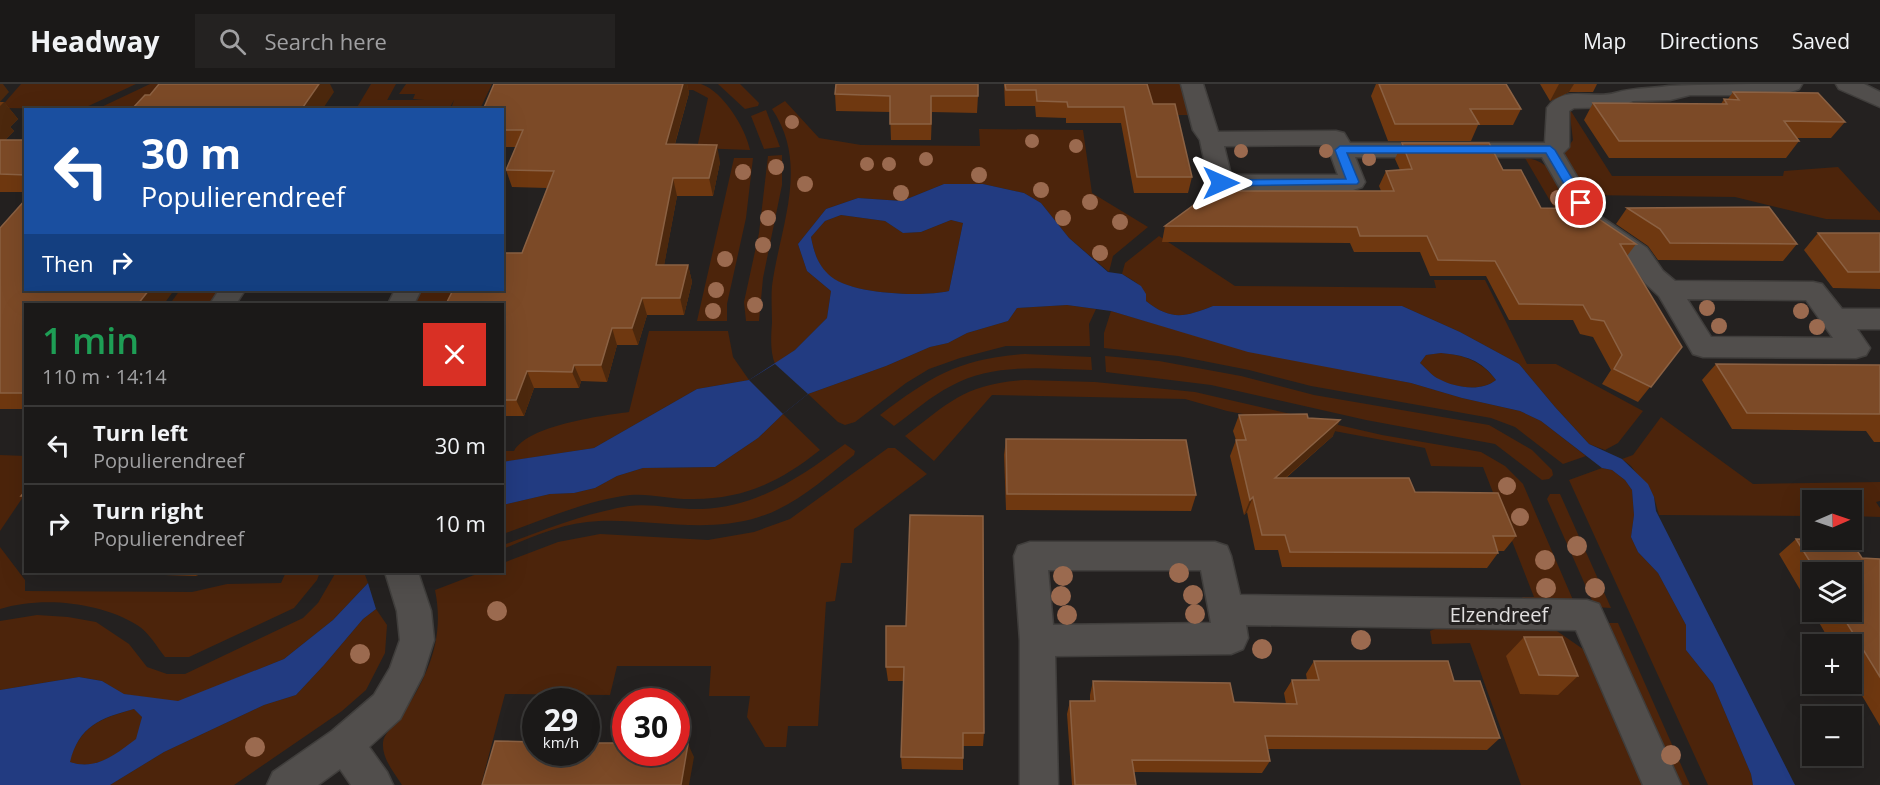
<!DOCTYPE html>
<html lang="en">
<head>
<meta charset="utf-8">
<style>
	:root { --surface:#1b1918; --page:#242221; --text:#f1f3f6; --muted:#a0a0a2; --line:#393837 }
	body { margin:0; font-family:"Open Sans",sans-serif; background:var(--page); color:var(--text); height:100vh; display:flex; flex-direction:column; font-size:22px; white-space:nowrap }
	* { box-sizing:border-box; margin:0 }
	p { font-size:20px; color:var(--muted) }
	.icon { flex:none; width:33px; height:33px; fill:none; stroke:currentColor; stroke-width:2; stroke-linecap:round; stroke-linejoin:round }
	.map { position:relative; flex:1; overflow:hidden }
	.drawer { position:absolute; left:24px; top:219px; width:480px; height:270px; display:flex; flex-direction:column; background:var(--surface); border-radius:0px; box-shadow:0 6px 24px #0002,0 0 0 2px var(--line) }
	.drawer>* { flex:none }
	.banner { position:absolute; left:24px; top:24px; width:480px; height:183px; border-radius:0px; box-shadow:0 6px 24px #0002,0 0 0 2px var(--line); background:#1a4fa0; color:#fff; overflow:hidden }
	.needle { width:39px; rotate:88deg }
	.buttons { position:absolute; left:1802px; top:406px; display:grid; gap:12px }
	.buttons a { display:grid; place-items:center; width:60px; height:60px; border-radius:0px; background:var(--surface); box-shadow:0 6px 24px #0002,0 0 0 2px var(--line); font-size:30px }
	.speed { position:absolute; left:522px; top:604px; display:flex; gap:12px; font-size:30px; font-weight:700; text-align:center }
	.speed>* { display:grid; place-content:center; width:78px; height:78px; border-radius:50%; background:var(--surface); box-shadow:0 6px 24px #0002,0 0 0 2px var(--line); line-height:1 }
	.speed small { font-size:15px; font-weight:400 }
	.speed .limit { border:9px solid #d22; background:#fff; color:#111 }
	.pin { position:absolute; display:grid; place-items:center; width:51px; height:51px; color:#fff; margin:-26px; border:3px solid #fff; border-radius:50%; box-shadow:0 2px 6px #0007 }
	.me { position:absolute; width:66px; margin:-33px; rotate:90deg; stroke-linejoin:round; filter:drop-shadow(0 0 4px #0008) }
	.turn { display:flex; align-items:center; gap:21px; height:126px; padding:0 18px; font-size:27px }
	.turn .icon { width:78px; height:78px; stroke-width:2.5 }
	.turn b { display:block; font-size:42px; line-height:51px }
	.then { display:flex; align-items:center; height:57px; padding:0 18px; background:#0003; gap:12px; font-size:22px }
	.round { display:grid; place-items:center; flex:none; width:63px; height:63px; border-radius:0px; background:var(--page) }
	.summary { display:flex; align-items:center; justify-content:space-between; height:102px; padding:0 18px }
	h1 { font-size:36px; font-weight:600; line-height:45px; color:#1e9e55 }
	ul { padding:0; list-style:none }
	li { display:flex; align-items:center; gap:18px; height:78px; padding:0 18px; border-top:2px solid var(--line) }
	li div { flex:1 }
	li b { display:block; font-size:22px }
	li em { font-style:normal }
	header { display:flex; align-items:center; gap:36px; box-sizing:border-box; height:84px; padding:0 30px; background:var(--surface); border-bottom:2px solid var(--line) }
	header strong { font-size:28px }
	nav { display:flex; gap:33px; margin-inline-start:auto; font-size:21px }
	.search { width:420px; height:54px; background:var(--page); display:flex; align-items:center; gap:15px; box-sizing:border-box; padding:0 21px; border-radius:0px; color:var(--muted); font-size:22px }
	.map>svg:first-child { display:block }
	.green { fill:#4c240b }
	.water { fill:#223b81; fill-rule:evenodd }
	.pier { fill:#242120 }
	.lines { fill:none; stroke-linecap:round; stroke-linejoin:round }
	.minor-casing { stroke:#403e3c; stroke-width:3 }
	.minor { fill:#514e4c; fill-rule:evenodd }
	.tree { fill:#9b6a4f }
	.wall { fill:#6f3810 }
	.shaded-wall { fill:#4c280d }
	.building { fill:#7c4a27; stroke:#8b6143; stroke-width:1.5 }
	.route { fill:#1a73e8; stroke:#114b97; stroke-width:1.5 }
	.labels { text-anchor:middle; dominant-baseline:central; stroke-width:6; stroke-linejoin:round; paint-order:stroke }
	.street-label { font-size:20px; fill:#e0dede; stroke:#242120 }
</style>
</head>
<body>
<header>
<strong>Headway</strong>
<div class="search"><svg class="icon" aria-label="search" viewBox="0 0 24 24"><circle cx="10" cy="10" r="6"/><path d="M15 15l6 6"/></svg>Search here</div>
<nav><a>Map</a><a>Directions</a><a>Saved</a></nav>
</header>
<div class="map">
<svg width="1880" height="701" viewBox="0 0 1880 701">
	<rect width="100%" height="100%" fill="#242120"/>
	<g class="green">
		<polygon points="21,0 136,0 82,25 0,24"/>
		<polygon points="150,0 184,0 146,25 95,26"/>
		<polygon points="371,0 396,0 385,20 387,16 424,16 413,15 415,10 399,10 406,0 492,0 480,25 451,25 454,16 449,25 356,25"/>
		<path d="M673,0C681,0 693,0 701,0C723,7 746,45 750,66L697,64L708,14L693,6H672Z"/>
		<polygon points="718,0 740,0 759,19 758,22 745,25"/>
		<polygon points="1125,0 1183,0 1190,31 1130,31"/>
		<path d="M785,17L819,54L861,61L980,62L979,45L1083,46L1092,109L1148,143L1113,172L1109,188L1069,154L1041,119L1024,109L983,100H944L902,117L858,114L826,125L798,160L807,187L831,207L827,234L795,266L775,280C770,268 771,252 772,239C772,227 771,214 772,202C780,142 810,81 772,25Z"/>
		<polygon points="1569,24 1612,92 1783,92 1784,87 1838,83 1880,129 1880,136 1826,135 1735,113 1585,111 1564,75 1564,69 1573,56"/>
		<polygon points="766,26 780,63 764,65 751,32"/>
		<polygon points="782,71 782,101 763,194 759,237 746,237 744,218 759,149 768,72"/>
		<polygon points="734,74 753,74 746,134 727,220 727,237 697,237"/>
		<path d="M1525,74C1556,76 1569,114 1583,138L1563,139Z"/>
		<path d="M841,131L885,137L903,149L921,148L951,136L963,139L949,207C923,213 848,211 827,190C817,179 814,168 811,153L825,137Z"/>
		<path d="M1159,152L1235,202L1436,204L1434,196H1485L1527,280H1556L1643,327L1618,359L1605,366L1589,360L1555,323L1519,280L1460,248L1402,222H1213C1185,233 1171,237 1146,217C1145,201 1134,197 1122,190L1125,179Z"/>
		<polygon points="180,206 220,206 211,220 170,220"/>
		<polygon points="422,206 458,206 451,220 415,220"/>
		<polygon points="1067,221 1096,225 1089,240 1090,262 1006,262 960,274 929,285 906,299 855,338 845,341 838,338 808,310 886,282 930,263 948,259 967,249 1008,237 1017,224"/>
		<polygon points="1111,227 1248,267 1411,299 1462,314 1520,327 1541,337 1586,372 1563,380 1515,343 1491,334 1311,302 1249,286 1178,272 1104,264 1104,249"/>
		<path d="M649,247H728L733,273L749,296L697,305L594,364L503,378L502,367H514C529,341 600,332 629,328Z"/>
		<path d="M1441,269C1465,271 1481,277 1496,296C1481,308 1455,304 1438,295C1431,291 1426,284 1420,279L1426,271Z"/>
		<path d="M1025,270L1091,273L1092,286C1045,285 994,278 951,302C931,312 912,329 894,342L880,331C932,292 958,275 1025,270Z"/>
		<polygon points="1105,272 1159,277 1241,292 1314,311 1489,341 1532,366 1552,386 1553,391 1549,395 1542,396 1495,360 1366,336 1211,301 1106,288"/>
		<path d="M1025,296L1095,298L1195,308L1382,351L1481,368L1505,382L1523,400L1576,523L1527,520L1522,513H1534L1483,383L1431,382L1425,364L1227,327L1185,315L992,311L934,377L905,352C950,318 965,300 1025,296Z"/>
		<path d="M783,330L820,366C781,397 745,415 694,415C673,416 651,409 630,411C587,416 543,436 503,450L502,421L550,410L574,409L595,404L617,392L643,384L715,383L758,354Z"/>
		<polygon points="1661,333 1753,400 1880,398 1880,417 1876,418 1880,424 1880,433 1851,432 1851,417 1812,417 1812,432 1659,431 1654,413 1631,382 1622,375 1633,371"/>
		<path d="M845,360L855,367L854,371C825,394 795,422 759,433C705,450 653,435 599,437C565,438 534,452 503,465V461C544,446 585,429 629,422C653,419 678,426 702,425C758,423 802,392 845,360Z"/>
		<path d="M888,364H895L927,390L854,445L852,479H841L835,517L826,518L818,642H788L786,663H765L747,633L750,612H709L711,582H617L610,611L505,610L481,701H402C394,688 382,675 383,659C383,650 395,640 401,633C428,592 445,555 435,506L482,488H502L503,479L558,458L600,450L708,456L754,448L790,435Z"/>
		<polygon points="0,371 26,372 25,410 0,447"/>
		<polygon points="1602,384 1612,386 1625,396 1632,406 1634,431 1631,453 1638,468 1658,489 1686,541 1686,566 1713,600 1751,690 1753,701 1708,701 1569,396"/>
		<polygon points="1550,410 1560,410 1611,524 1595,523 1547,415"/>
		<path d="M0,463L25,496V507L192,508L227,500L281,499L286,488H320L317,496L294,524L189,573H165C157,563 148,547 137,541C100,518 41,512 0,525Z"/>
		<polygon points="336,488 364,488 368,499 333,536 284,575 178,618 123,610 102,597 79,593 0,606 0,537 37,531 68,533 96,538 129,560 147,583 167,590 185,590 303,534 318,519"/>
		<polygon points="376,525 387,541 385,569 366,606 342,627 234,701 110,701 164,668 264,621 296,611 324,581 363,535"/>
		<polygon points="1605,539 1618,539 1690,701 1675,701"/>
		<polygon points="1440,543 1554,545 1593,572 1647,701 1521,701 1470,559 1432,560 1430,547"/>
		<path d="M134,625L142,633L137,655C115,671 97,687 69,678C81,641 99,635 134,625Z"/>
	</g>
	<g class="water">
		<path d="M944,100H983L1024,109L1041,119L1069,154L1108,188L1122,190L1141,202L1146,210V217C1171,237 1185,233 1213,222H1402L1460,248L1519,280L1555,323L1589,360L1622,375L1648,400L1654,413L1656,427L1795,701H1753L1751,690L1713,600L1686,566V541L1658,489L1638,468L1631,453L1634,431L1632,406L1625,396L1612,386L1602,384L1541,337L1520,327L1462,314L1411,299L1248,268L1111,227L1067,221L1017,224L1008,237L967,249L948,259L930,263L886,282L808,310L783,330L758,354L715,383L643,384L617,392L595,404L574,409L550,410L503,421L502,378L594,364L697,305L749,296L795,266L827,234L831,207L807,187L798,160L826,125L858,114L902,117ZM841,131L885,137L903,149L921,148L951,136L963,139L949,207C923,213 848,211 828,190C817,179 814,168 811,153L825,137ZM1441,269C1464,271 1482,276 1496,296C1481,308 1456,304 1439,295C1432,292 1426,284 1420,279L1426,271Z"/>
		<path d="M368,499L376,525L363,535L324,581L296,611L264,621L164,668L110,701H0V606L79,593L102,597L124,610L178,617L284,575L333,536ZM134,625L142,633L136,655C116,670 96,687 70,678C79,642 100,634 134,625Z"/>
	</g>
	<polygon class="pier" points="775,280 808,310 783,330 749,296"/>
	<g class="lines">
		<g class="minor-casing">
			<g id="minor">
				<path d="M1181,0H1203L1218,48L1336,47L1344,49L1350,59H1545L1547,24C1563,0 1593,16 1615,9C1636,3 1648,5 1669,2C1713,0 1758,0 1802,0L1799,5L1782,11H1690L1670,16L1633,17L1620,23L1574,24L1569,27V63L1563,69L1600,132L1647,164L1663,187L1675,197L1813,198L1822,200L1842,225H1880V245H1857L1870,264L1866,271L1856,274L1703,273L1693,270L1659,212L1645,199L1629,176L1582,143L1542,73H1355L1365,98L1362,103L1353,106L1221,107L1212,104L1209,99L1200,56L1193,46ZM1327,61L1338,91H1231L1224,62ZM1687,215L1806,216L1833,254L1711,253Z"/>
				<polygon points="1836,0 1864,0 1880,8 1880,23 1839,5"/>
				<polygon points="219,206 245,206 236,220 210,220"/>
				<polygon points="395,206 421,206 414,220 388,220"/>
				<path d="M1030,458H1215L1227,462L1231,472L1240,511L1587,516L1599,520L1681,701H1643L1576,546L1246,541L1248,554L1243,565L1231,570L1055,572L1058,701H1020V557L1014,472L1018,462ZM1048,486H1201L1211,539L1053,541Z"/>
				<polygon points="385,488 418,488 431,527 434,556 423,591 400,635 369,663 387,688 393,701 351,701 340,685 318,701 267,701 273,688 332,647 374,611 390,584 400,556 397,527"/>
			</g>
		</g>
		<use href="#minor" class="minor"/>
	</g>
	<g class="tree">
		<circle cx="792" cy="38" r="7"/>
		<circle cx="1032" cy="57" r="7"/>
		<circle cx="1076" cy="62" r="7"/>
		<circle cx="1241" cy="67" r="7"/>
		<circle cx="1326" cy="67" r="7"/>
		<circle cx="926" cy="75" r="7"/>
		<circle cx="1369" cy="75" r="7"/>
		<circle cx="867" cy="80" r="7"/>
		<circle cx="889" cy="80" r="7"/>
		<circle cx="776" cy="83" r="8"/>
		<circle cx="743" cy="88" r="8"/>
		<circle cx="979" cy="91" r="8"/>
		<circle cx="805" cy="100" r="8"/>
		<circle cx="1041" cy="106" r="8"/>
		<circle cx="901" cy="109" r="8"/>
		<circle cx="1558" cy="114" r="8"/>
		<circle cx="1090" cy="118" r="8"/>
		<circle cx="768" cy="134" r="8"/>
		<circle cx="1063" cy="134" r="8"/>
		<circle cx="1120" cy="138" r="8"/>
		<circle cx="763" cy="161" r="8"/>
		<circle cx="1100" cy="169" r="8"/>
		<circle cx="725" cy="175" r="8"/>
		<circle cx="716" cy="206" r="8"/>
		<circle cx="755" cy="221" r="8"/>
		<circle cx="1707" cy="224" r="8"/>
		<circle cx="713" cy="227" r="8"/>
		<circle cx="1801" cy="227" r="8"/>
		<circle cx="1719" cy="242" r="8"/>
		<circle cx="1817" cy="243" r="8"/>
		<circle cx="1507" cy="402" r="9"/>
		<circle cx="1520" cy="433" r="9"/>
		<circle cx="1577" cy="462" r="10"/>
		<circle cx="1545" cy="476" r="10"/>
		<circle cx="1179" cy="489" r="10"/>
		<circle cx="1063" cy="492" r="10"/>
		<circle cx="1546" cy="504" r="10"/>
		<circle cx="1595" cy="504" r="10"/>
		<circle cx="1193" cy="511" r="10"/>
		<circle cx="1061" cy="512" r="10"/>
		<circle cx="497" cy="527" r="10"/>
		<circle cx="1195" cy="530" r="10"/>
		<circle cx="1067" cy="531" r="10"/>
		<circle cx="1361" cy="556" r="10"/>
		<circle cx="1262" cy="565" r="10"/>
		<circle cx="360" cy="570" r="10"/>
		<circle cx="255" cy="663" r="10"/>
		<circle cx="1671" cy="671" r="10"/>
	</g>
	<g class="wall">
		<polygon points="494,0 687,0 689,9 675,60 720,78 713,112 677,112 664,181 688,181 692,198 684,231 647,231 638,261 617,261 607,298 581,297 579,304 534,304 524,332 502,332 502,220 547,104 512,103 506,86 516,63 502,63 502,26"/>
		<polygon points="1004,0 1147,0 1153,20 1192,93 1188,109 1134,109 1121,39 1066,39 1066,34 1036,33 1035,22 1005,22"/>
		<polygon points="1376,0 1506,0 1521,25 1513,41 1478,41 1471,57 1388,57 1371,12"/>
		<polygon points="1540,0 1597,0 1593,8 1569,8 1550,17"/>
		<polygon points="1733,8 1845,38 1831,54 1797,54 1799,57 1786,74 1609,74 1584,36 1593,19 1721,20 1724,15 1728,15"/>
		<polygon points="835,10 978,12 977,29 932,28 931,56 891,56 890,28 836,27"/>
		<polygon points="0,18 4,18 18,35 10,43 14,47 5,56 26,56 26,108 0,108"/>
		<polygon points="1402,59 1503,86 1541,124 1590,129 1636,160 1627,172 1682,263 1638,318 1602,300 1611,286 1593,253 1580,250 1573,236 1509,236 1486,192 1430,192 1420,168 1354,168 1350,159 1162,158 1165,142 1381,107 1379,102 1386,87 1400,86 1395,75"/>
		<polygon points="1627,124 1797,160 1783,177 1658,176 1648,162 1616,140"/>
		<polygon points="0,144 26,220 26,325 0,325"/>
		<polygon points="1818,149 1880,149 1880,205 1833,204 1804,166"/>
		<polygon points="1716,280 1880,281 1880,358 1874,358 1866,347 1732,345 1702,296"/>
		<polygon points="1239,331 1308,334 1333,352 1286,394 1415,408 1516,452 1504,467 1498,467 1498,469 1487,484 1282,483 1278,466 1255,466 1247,428 1244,431 1230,372 1236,356 1233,347"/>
		<polygon points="1006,355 1196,411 1191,427 1006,426 1004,371"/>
		<polygon points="1796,455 1862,474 1880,475 1880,642 1851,593 1851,561 1832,561 1813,528 1851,528 1851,489 1812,489 1812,526 1779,470"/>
		<polygon points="129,488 199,488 197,492 132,490"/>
		<polygon points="886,542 984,649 983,662 963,662 963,686 902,685 901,673 904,597 888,597 886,583"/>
		<polygon points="1524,553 1578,592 1558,611 1520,610 1506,572"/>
		<polygon points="1314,577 1454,597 1500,654 1487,666 1268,665 1270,677 1262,689 1134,688 1136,701 1072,701 1067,630 1070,617 1090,617 1090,611 1093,597 1234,618 1286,620 1284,609 1292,596 1307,596 1306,590"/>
	</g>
	<g class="shaded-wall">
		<polygon points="0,0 3,0 9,8 0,18"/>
		<polygon points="319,0 330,0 334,8 322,26 301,26"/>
		<polygon points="683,0 687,0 689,9 670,77 666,60"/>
		<polygon points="1559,0 1574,0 1569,8 1550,17"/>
		<polygon points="4,18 18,35 10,43 14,47 0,61 0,22"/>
		<polygon points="717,61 720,78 713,112 709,94"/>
		<polygon points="673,94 677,112 661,198 656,181"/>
		<polygon points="688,181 692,198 684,231 680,214"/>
		<polygon points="149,206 174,206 164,220 138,220"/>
		<polygon points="642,214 647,231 638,261 632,244"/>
		<polygon points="612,244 617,261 607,298 601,281"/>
		<polygon points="574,281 581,297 579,304 572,288"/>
		<polygon points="527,287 534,304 524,332 516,316"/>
		<polygon points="1340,336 1333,352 1268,409 1275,394"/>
		<polygon points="1253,413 1247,428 1244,431 1250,416"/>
		<polygon points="192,488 199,488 197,492"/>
		<polygon points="688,660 694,673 689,701 681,701"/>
	</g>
	<g class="building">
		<polygon points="159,0 319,0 301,26 131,26 145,11 150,11"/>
		<polygon points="494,0 683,0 666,60 717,61 709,94 673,94 656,181 688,181 680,214 642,214 632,244 612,244 601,281 574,281 572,288 527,287 516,316 502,316 502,220 446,220 453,206 502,206 502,169 522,169 554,87 506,86 523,46 502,46 502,26 483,26"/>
		<polygon points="836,0 978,0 978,12 931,12 931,40 890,40 890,12 835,10"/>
		<polygon points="1005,0 1147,0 1153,20 1175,20 1192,93 1137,93 1124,23 1068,23 1067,18 1037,17 1036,6 1006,6"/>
		<polygon points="1379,0 1506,0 1521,25 1470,25 1479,40 1395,40"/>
		<polygon points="1733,8 1818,9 1845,38 1784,37 1799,57 1619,57 1593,19 1727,20 1724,15 1739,16"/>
		<polygon points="0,56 26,56 26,91 0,90"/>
		<polygon points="1402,59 1489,59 1503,86 1521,86 1541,124 1587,125 1590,129 1636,160 1620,160 1682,263 1651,303 1614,285 1622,271 1604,237 1591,235 1583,221 1519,220 1495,177 1438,176 1427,152 1360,152 1357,143 1165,142 1213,107 1394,107 1386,87 1412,85"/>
		<polygon points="26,115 26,206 149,206 138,220 26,220 26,309 0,309 0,144"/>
		<polygon points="1769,123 1797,160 1670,159 1660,145 1627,124"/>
		<polygon points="1818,149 1880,149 1880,188 1848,188"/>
		<polygon points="1716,280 1880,281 1880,330 1747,329"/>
		<polygon points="1307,330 1308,334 1340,336 1275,394 1409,394 1415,408 1498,409 1516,452 1493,452 1498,469 1290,468 1285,451 1262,451 1253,413 1250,416 1236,356 1246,356 1239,331"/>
		<polygon points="1006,355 1186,356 1196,411 1007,410"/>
		<polygon points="26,406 26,412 21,412"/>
		<polygon points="910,431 983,432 984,649 963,649 963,674 901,673 904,583 886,583 886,542 906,542"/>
		<polygon points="1796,455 1850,456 1862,474 1880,475 1880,593 1840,528 1851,528 1851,489 1817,489"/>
		<polygon points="1524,553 1562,553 1578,592 1539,591"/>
		<polygon points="1314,577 1448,577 1454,597 1480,597 1500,654 1265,652 1270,677 1132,676 1136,701 1075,701 1070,617 1095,617 1093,597 1230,599 1234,618 1297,620 1292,596 1319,596"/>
		<polygon points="495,657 536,658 536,669 586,669 586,659 626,659 626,669 676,669 676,660 688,660 681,701 482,701"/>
	</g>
	<polygon class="route" points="1340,62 1550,62 1555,66 1587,119 1585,122 1577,122 1546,69 1347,69 1359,98 1357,100 1221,102 1216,99 1221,96 1346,95 1335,66"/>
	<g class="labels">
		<g class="street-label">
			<text x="1499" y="530">Elzendreef</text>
		</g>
	</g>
</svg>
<div class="buttons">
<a><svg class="needle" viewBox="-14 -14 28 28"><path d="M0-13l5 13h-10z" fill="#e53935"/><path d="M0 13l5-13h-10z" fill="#a0a0a2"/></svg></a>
<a><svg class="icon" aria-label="layers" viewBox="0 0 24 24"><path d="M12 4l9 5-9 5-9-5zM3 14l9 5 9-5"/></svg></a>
<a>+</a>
<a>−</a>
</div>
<div class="speed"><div>29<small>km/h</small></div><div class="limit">30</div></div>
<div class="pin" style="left:1581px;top:119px;background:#d93025"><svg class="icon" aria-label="arrive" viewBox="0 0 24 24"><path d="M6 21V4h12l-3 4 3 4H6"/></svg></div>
<svg class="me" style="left:1221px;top:99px" viewBox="-20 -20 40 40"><path d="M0-17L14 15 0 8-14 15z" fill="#1a73e8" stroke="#fff" stroke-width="4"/></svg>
<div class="banner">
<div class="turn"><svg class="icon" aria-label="left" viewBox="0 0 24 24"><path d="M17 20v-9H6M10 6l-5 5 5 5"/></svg><div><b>30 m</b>Populierendreef</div></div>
<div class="then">Then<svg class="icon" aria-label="right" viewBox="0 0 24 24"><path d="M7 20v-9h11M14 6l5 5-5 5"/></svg></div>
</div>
<section class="drawer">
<div class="summary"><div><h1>1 min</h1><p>110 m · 14:14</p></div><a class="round" style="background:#d93025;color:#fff"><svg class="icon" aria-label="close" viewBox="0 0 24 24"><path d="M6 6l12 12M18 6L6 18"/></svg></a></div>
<ul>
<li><svg class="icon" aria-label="left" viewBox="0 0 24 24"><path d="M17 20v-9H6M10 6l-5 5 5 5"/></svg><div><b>Turn left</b><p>Populierendreef</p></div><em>30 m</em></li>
<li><svg class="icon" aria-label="right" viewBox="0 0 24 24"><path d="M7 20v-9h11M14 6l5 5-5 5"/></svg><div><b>Turn right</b><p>Populierendreef</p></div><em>10 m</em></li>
</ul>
</section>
</div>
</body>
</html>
